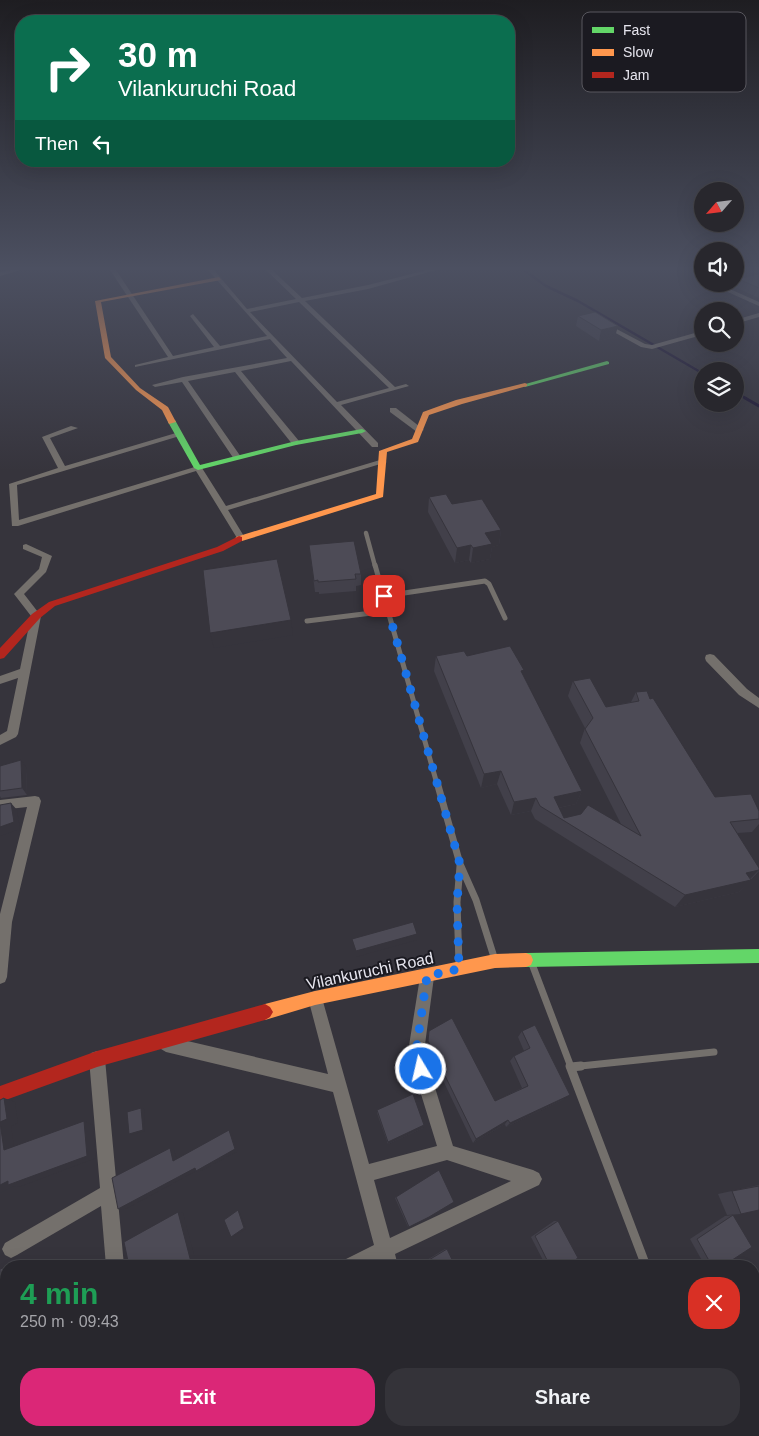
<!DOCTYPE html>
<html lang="en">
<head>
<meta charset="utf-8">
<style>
	:root { --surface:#28272d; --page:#343339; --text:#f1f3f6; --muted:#a5a5aa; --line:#444449; --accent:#db2777 }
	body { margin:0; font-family:Helvetica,sans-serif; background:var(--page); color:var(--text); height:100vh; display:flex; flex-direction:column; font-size:19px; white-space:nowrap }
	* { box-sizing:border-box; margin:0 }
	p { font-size:16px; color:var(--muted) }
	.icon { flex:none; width:28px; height:28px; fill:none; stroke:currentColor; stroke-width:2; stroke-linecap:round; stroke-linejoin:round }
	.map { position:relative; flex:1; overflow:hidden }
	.side { position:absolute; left:0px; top:1260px; width:760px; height:176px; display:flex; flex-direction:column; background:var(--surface); border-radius:20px 20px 0 0; box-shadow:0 5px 20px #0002,0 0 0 1px var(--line) }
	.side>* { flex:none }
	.banner { position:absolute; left:15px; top:15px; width:500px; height:152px; border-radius:20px; box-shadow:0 5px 20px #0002,0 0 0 1px var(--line); background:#0b6e4f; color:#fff; overflow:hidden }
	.needle { width:32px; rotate:242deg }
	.controls { position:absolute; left:694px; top:182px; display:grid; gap:10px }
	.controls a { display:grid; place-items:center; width:50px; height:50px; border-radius:50%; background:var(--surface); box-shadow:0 5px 20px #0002,0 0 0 1px var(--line); font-size:25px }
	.pin { position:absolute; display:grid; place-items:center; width:42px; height:42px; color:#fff; margin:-21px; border-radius:10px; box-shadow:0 2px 8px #0006 }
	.me { position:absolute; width:55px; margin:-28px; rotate:351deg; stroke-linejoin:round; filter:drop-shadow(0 0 4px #0008) }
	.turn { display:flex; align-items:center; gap:18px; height:105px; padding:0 20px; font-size:22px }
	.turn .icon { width:65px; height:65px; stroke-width:2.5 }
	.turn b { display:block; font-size:35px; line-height:42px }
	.then { display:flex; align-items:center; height:48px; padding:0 20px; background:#0003; gap:10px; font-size:19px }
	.round { display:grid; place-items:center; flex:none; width:52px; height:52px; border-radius:20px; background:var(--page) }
	.summary { display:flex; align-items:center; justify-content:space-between; height:85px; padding:0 20px }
	h1 { font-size:30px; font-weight:700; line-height:38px; color:#1e9e55 }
	.action { display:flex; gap:10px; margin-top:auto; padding:10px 20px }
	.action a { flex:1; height:58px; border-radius:20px; background:var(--accent); color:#fff; font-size:20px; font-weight:700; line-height:58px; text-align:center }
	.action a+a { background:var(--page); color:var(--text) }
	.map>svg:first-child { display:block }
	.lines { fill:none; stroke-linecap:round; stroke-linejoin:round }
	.stream-far1 { stroke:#1e1733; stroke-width:2.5 }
	.stream { stroke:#1e1733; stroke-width:3 }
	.lane-far3 { stroke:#74706c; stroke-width:4.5 }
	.lane-far2 { stroke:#74706c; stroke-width:5 }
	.lane-far1 { stroke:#74706c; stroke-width:7 }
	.lane { stroke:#74706c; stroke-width:9 }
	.street { fill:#74706c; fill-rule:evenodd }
	.fast { fill:#63d668; fill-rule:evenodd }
	.slow { fill:#ff974d; fill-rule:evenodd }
	.jam { fill:#b3261e; fill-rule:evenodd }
	.wall { fill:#42404a }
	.shaded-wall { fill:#36343c }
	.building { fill:#4d4b56; stroke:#36343c }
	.route { stroke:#1a73e8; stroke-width:9; stroke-dasharray:0 16.2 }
	.labels { text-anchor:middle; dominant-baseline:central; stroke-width:4; stroke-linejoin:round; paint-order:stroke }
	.near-street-label { font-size:16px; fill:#e6e5ee; stroke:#1b1a21 }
	.key { fill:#1b1a21; stroke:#58575e; stroke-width:1 }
	.key-label { font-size:14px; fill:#e6e5ee }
</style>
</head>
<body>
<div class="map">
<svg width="759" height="1436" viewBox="0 0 759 1436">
	<rect width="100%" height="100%" fill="#36343c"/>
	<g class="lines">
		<g class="stream-far1">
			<polyline points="524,270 546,286 578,301 702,373"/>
			<polyline points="735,392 747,399"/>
		</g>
		<polyline class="stream" points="745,398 759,406"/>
		<polyline class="lane-far3" points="366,533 375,566"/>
		<g class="lane-far2">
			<polyline points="375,565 437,784"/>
			<polyline points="384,596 485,581 489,584 505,618"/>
			<polyline points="307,621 388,611"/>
		</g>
		<g class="lane-far1">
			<polyline points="437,782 460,864 476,900 494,957"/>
			<polyline points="459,964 457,902 460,866"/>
			<polyline points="532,964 571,1067"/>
			<polyline points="571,1067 714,1052"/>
		</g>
		<g class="lane">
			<polyline points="570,1066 646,1266"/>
			<polyline points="571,1067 581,1066"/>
		</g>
		<g class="street">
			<polygon points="11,270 21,270 0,276 0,272"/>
			<path d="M110,270H116L173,356L214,347L190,316L193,314L220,346L267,336L208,270H214L247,309L296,299L266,270H272L302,298L368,285L427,270H436L368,289L305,301L395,387L406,384L409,386L341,405L378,443V447H372L291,361L241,371L299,441L300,443L296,445H293L235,372L188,381L241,457L237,459H234L182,382L155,387L152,385L183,377L287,358L270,339L135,367V365L168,357ZM299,302L389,388L337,402L250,312Z"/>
			<polygon points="723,286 759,302 759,306 721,289"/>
			<polygon points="759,313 759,317 735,324 735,320"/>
			<polygon points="603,324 607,324 645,344 652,345 702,331 702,335 652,349 641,347 603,326"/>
			<polygon points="390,408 396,408 424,430 417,432 390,412"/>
			<polygon points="71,426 78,428 50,438 65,466 176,433 183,435 17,485 19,520 198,466 202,468 226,506 380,460 387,462 228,510 245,538 241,541 237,538 196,471 18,526 12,526 9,484 58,468 42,437"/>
			<polygon points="26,544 52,556 46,572 24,594 41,616 18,734 16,737 0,745 0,735 7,731 18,678 0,684 0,676 20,669 31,616 14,594 39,569 42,557 23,549 23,545"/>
			<polygon points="710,654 714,655 747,689 759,698 759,708 739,695 706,661 705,658 706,655"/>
			<polygon points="35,796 39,797 41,801 12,922 7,977 5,982 0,984 0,914 27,807 0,810 0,800"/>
			<path d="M427,970L432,972L434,977L424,1052L453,1146L533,1170L539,1173L542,1179L539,1185L395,1254L398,1266H380L379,1262L369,1266H341L344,1260L374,1245L333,1092L166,1052L161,1049L158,1044L161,1039L166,1036L328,1074L308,998L310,993L315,991L320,993L322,998L369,1164L437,1146L408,1052L420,977L422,972ZM447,1160L511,1181L390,1238L374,1180Z"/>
			<polygon points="97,1051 103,1053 105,1059 124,1266 106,1266 101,1206 17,1255 11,1258 5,1255 2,1249 5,1243 100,1188 89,1059 91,1053"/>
			<polygon points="6,1426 6,1430 29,1430 27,1436 0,1436 1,1429"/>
			<polygon points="239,1430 259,1430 260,1436 240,1436"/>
			<polygon points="359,1430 380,1430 378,1436 357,1436"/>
		</g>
		<g class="fast">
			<polygon points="607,361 609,362 609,364 525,387 522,385"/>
			<polygon points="169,420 175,420 200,465 296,441 362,429 366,431 362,433 296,445 198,470 194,468 168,422"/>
			<polygon points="759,949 759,963 526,967 521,965 519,960 521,955 526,953"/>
		</g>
		<g class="slow">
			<polygon points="219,277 221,280 101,302 111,357 140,388 168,407 176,422 169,424 162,410 136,390 105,358 95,301"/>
			<polygon points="525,383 527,384 527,386 462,404 429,415 418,442 387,452 383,497 242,541 236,541 235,539 236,537 376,494 379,451 412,439 423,412 456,400"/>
			<polygon points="526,953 531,955 533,960 531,965 526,967 495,968 315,1005 265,1020 260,1017 257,1012 260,1007 265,1004 315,991 495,954"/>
		</g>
		<g class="jam">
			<polygon points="239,536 242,537 242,541 223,551 55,606 40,618 4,658 0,659 0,648 32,614 49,602 217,547"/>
			<polygon points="265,1004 270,1007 273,1012 270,1017 265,1020 97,1067 0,1102 0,1086 97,1051"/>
		</g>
	</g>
	<g class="wall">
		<polygon points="759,274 759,298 735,287 738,279"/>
		<polygon points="703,310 733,311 702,311 702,318 700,317"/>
		<polygon points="578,316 615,337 599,341 576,326"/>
		<polygon points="429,497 452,504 501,530 499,545 492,547 490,559 471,563 469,560 455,563 428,512"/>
		<polygon points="309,545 361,574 361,585 356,586 356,591 319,594 319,592 315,592"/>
		<polygon points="436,656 467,656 523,675 582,791 576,804 559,808 564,818 621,824 580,743 585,728 568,696 573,681 606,707 631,702 636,692 650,699 715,797 759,811 759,824 752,832 737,833 759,868 759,871 739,892 675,907 535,819 531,811 511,815 497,784 481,788 434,671"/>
		<polygon points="0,766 26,767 27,795 1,798 0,796"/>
		<polygon points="429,1031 495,1101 522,1088 510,1061 514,1056 524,1051 518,1037 522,1031 564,1099 506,1127 505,1124 473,1143 427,1047"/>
		<polygon points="377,1110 423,1128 388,1144 377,1113"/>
		<polygon points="759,1185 759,1210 741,1214 727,1215 718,1194"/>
		<polygon points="396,1197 454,1202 408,1227 395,1198"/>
		<polygon points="733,1215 723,1266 705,1266 690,1239 725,1216"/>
		<polygon points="554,1221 558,1221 565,1266 546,1266 531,1237"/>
		<polygon points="445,1249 447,1249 455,1266 417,1266"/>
		<polygon points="181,1430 239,1430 237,1432 238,1436 172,1436"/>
	</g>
	<g class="shaded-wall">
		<polygon points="618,326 615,337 599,341 601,330"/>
		<polygon points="501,530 499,545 492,547 490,559 471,563 473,548 485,533"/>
		<polygon points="471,545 469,560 455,563 457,548"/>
		<polygon points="291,620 293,635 214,648 210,633"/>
		<polygon points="21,760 26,767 27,795 22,788"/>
		<polygon points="501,771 497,784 481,788 484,774"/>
		<polygon points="582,791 576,804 549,810 554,797"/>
		<polygon points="536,798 531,811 511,815 514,802"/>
		<polygon points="11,803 17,810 20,829 0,836 0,827"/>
		<polygon points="759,870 749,880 751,880 739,892 675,907 685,895 746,873"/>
		<polygon points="417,934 417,940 356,957 356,951"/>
		<polygon points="570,1095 564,1099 506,1127 510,1123"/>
		<polygon points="4,1098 15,1102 18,1123 11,1126 15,1153 4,1150 0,1122"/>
		<polygon points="141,1108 144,1109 145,1131 131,1135 129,1134"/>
		<polygon points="508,1120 505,1124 473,1143 476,1139"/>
		<polygon points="84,1121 93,1125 96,1158 19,1187 14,1186 0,1193 0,1185"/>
		<polygon points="424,1125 423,1128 388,1144 388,1142"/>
		<polygon points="229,1130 232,1133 238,1151 199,1172 196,1171 124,1210 118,1209"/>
		<polygon points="170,1148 174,1150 178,1163 173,1161"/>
		<polygon points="238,1210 239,1211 246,1229 232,1237 231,1237"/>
		<polygon points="178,1212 183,1213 197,1266 192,1266"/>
		<polygon points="21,1264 21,1266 11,1266 11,1265"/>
		<polygon points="6,1422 6,1425 0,1429 0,1426"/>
		<polygon points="106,1430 117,1430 118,1436 107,1436"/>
		<polygon points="234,1430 239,1430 237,1432 238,1436 233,1436"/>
	</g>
	<g class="building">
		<polygon points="759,274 759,288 738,279"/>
		<polygon points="720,305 733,311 705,311 703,310"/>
		<polygon points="595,312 618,326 601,330 578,316"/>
		<polygon points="446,494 452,504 482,499 501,530 485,533 492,544 473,548 471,545 457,548 429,497"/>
		<polygon points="354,541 361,574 355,574 356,579 318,582 318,580 314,581 309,545"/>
		<polygon points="277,559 291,620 210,633 203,570"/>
		<polygon points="510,646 524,670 521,671 582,791 554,797 564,818 581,814 588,805 641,836 585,729 593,718 573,681 590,678 606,707 639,701 636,692 647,691 650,699 653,698 715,797 751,794 759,811 759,819 730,822 759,868 759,870 746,873 751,880 685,895 540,806 536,798 514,802 501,771 484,774 436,656 464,651 467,656"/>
		<polygon points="21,760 22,788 0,791 0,766"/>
		<polygon points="11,803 14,822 0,827 0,805"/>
		<polygon points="413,922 417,934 356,951 352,939"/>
		<polygon points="452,1018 495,1101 528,1086 514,1056 530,1048 522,1031 535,1025 570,1095 510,1123 508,1120 476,1139 428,1041 429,1031"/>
		<polygon points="413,1094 424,1125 388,1142 377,1110"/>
		<polygon points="4,1098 7,1119 0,1122 4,1150 84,1121 87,1156 8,1185 8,1181 0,1185 0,1100"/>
		<polygon points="141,1108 143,1130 129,1134 127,1112"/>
		<polygon points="229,1130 235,1149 196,1171 195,1168 118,1209 112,1178 170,1148 173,1161"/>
		<polygon points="439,1170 454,1202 429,1217 409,1227 396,1197"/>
		<polygon points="759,1186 759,1210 741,1214 732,1191"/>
		<polygon points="238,1210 244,1228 231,1237 224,1220"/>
		<polygon points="178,1212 192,1266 129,1266 124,1242"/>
		<polygon points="733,1215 752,1247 723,1266 712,1266 697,1239"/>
		<polygon points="558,1221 578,1258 565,1266 550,1266 535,1236"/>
		<polygon points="447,1249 455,1266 419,1266"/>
		<polygon points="6,1267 6,1422 0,1426 0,1269"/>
		<polygon points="89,1430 106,1430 107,1436 78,1436"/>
		<polygon points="183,1430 234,1430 235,1434 233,1436 174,1436"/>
		<polygon points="274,1430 293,1430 284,1436 275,1436"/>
	</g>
	<linearGradient id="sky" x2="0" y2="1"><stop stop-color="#1e1d21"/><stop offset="0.57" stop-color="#4c5061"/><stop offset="1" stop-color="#4c5061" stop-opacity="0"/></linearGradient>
	<rect width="759" height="471" fill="url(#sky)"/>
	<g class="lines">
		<polyline class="route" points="384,596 460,864 457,902 459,969 427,976 416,1052 421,1069"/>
	</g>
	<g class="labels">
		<g class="near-street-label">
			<text transform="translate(370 971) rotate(-12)">Vilankuruchi Road</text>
		</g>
	</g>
	<rect x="582" y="12" width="164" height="80" rx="8" class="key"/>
	<rect x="592" y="27" width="22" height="6" fill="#63d668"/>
	<rect x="592" y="49" width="22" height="7" fill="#ff974d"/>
	<rect x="592" y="72" width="22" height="6" fill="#b3261e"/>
	<g class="key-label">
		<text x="623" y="35">Fast</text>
		<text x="623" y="57">Slow</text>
		<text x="623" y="80">Jam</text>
	</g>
</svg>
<div class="controls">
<a><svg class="needle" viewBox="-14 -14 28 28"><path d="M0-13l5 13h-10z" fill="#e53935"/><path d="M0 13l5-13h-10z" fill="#a5a5aa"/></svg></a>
<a><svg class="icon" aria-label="sound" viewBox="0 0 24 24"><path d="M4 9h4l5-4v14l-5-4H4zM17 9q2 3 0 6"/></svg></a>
<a><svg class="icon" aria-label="search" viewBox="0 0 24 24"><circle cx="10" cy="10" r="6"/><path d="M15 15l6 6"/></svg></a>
<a><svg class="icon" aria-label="layers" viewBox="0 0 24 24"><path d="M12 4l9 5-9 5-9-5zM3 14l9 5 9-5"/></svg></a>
</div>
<div class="pin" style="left:384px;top:596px;background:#d93025"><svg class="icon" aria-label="arrive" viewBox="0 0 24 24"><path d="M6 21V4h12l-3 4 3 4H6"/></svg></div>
<svg class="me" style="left:421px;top:1069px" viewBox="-20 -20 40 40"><circle r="17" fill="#1a73e8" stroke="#fff" stroke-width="3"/><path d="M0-11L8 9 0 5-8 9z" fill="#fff"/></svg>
<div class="banner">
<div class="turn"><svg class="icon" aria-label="right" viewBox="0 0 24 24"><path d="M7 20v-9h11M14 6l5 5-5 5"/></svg><div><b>30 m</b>Vilankuruchi Road</div></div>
<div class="then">Then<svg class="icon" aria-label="left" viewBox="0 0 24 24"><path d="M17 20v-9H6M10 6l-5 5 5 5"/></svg></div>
</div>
<section class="side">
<div class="summary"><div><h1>4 min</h1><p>250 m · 09:43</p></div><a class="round" style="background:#d93025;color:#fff"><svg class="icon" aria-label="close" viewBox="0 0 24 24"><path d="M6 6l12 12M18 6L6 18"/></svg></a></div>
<div class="action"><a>Exit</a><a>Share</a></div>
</section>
</div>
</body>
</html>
